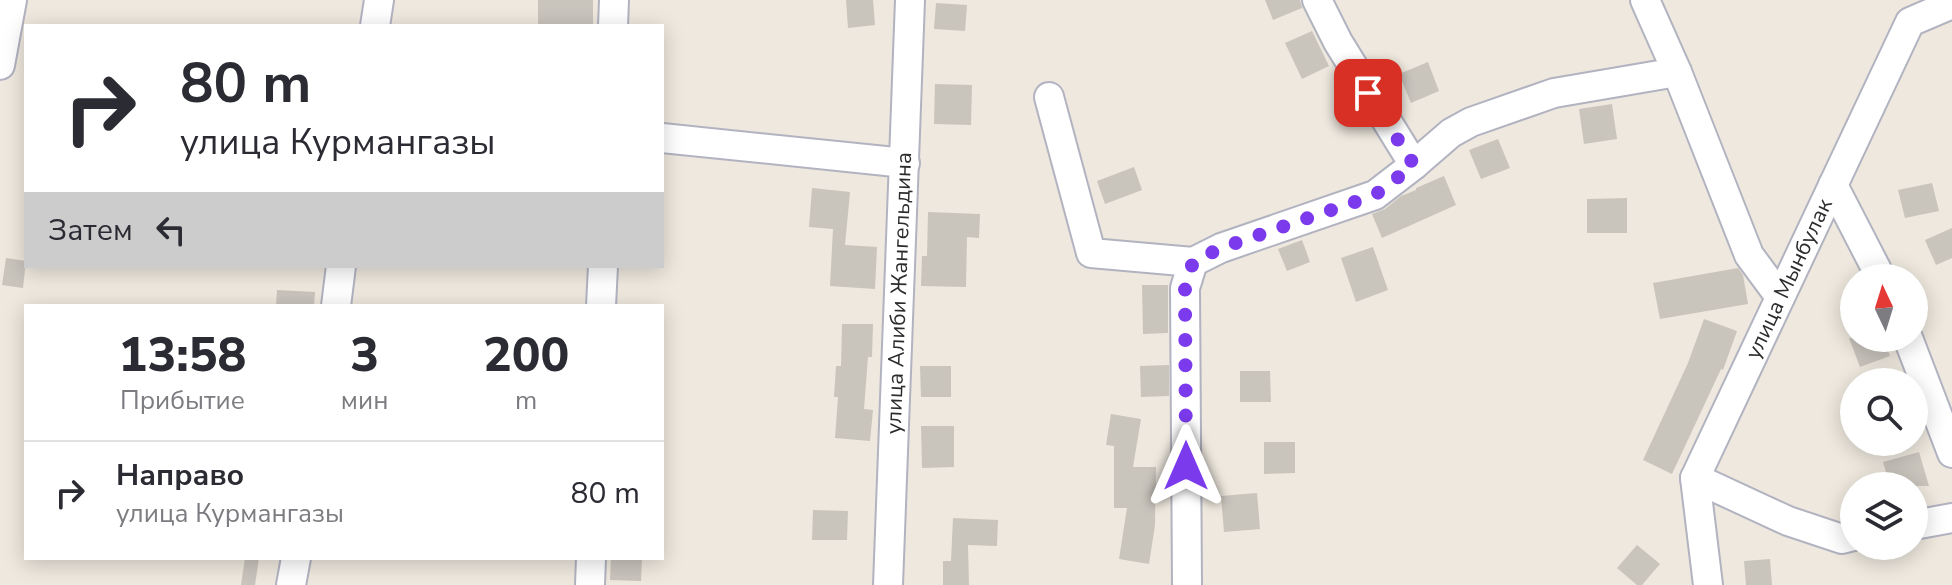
<!DOCTYPE html>
<html lang="ru">
<head>
<meta charset="utf-8">
<style>
	:root { --surface:#fff; --page:#f2f2f3; --text:#2b2b33; --muted:#7c7c81; --line:#e1e1e2 }
	body { margin:0; font-family:"Nunito Sans",sans-serif; background:var(--page); color:var(--text); height:100vh; display:flex; flex-direction:column; font-size:30px; white-space:nowrap }
	* { box-sizing:border-box; margin:0 }
	p { font-size:26px; color:var(--muted) }
	.icon { flex:none; width:44px; height:44px; fill:none; stroke:currentColor; stroke-width:2; stroke-linecap:round; stroke-linejoin:round }
	.map { position:relative; flex:1; overflow:hidden }
	.sheet { position:absolute; left:24px; top:304px; width:640px; height:256px; display:flex; flex-direction:column; background:var(--surface); border-radius:0px; box-shadow:0 4px 20px #0003 }
	.sheet>* { flex:none }
	.banner { position:absolute; left:24px; top:24px; width:640px; height:244px; border-radius:0px; box-shadow:0 4px 20px #0003; background:#fff; color:var(--text); overflow:hidden }
	.needle { width:52px; rotate:356deg }
	.buttons { position:absolute; left:1840px; top:264px; display:grid; gap:16px }
	.buttons a { display:grid; place-items:center; width:88px; height:88px; border-radius:50%; background:var(--surface); box-shadow:0 4px 20px #0003; font-size:40px }
	.pin { position:absolute; display:grid; place-items:center; width:68px; height:68px; color:#fff; margin:-34px; border-radius:16px; box-shadow:0 4px 12px #0006 }
	.me { position:absolute; width:88px; margin:-44px; rotate:0deg; stroke-linejoin:round; filter:drop-shadow(0 0 6px #0008) }
	.turn { display:flex; align-items:center; gap:28px; height:168px; padding:0 24px; font-size:36px }
	.turn .icon { width:104px; height:104px; stroke-width:2.5 }
	.turn b { display:block; font-size:56px; line-height:68px }
	.then { display:flex; align-items:center; height:76px; padding:0 24px; background:#0003; gap:16px; font-size:30px }
	.eta { display:flex; justify-content:space-evenly; align-items:center; height:136px; text-align:center }
	.eta b { font-size:48px; font-weight:800; line-height:56px }
	ul { padding:0; list-style:none }
	li { display:flex; align-items:center; gap:24px; height:104px; padding:0 24px; border-top:2px solid var(--line) }
	li div { flex:1 }
	li b { display:block; font-size:30px }
	li em { font-style:normal }
	.map>svg:first-child { display:block }
	.building { fill:#c9c5bd }
	.lines { fill:none; stroke-linecap:round; stroke-linejoin:round }
	.minor-casing { stroke:#b2b3c0; stroke-width:32 }
	.minor { stroke:#fff; stroke-width:28 }
	.route { stroke:#7c3aed; stroke-width:14; stroke-dasharray:0 25.2 }
	.labels { text-anchor:middle; dominant-baseline:central; stroke-width:8; stroke-linejoin:round; paint-order:stroke }
	.street-label { font-size:22px; fill:#2c2c2c; stroke:#fff }
</style>
</head>
<body>
<div class="map">
<svg width="1952" height="585" viewBox="0 0 1952 585">
	<rect width="100%" height="100%" fill="#eee8de"/>
	<g class="building">
		<rect x="538" y="0" width="55" height="26"/>
		<polygon points="846,0 873,0 875,25 848,28"/>
		<polygon points="1265,0 1300,0 1302,8 1273,20"/>
		<polygon points="936,3 967,5 965,31 934,29"/>
		<polygon points="1312,31 1329,66 1302,79 1285,43"/>
		<polygon points="1428,62 1439,91 1411,103 1399,74"/>
		<polygon points="935,84 972,85 971,125 934,124"/>
		<polygon points="1612,104 1617,139 1584,144 1579,109"/>
		<polygon points="1498,139 1510,168 1481,179 1469,150"/>
		<polygon points="1134,167 1142,190 1105,204 1097,181"/>
		<polygon points="1444,176 1456,205 1382,238 1372,214 1385,209 1401,196 1416,190 1416,188"/>
		<polygon points="1932,183 1939,211 1905,218 1898,190"/>
		<polygon points="812,188 850,192 845,245 877,247 875,289 830,286 833,229 809,227"/>
		<polygon points="1627,198 1627,233 1587,233 1587,199"/>
		<polygon points="928,212 980,214 979,238 967,237 966,287 921,286 922,256 927,256"/>
		<polygon points="1952,228 1952,258 1936,265 1925,240"/>
		<polygon points="1302,240 1310,262 1287,271 1278,249"/>
		<polygon points="1373,247 1388,290 1356,302 1341,258"/>
		<polygon points="6,258 26,261 23,288 2,285"/>
		<polygon points="1738,268 1743,275 1748,304 1660,319 1653,283"/>
		<polygon points="1142,285 1168,285 1168,333 1143,334"/>
		<polygon points="277,290 315,292 314,306 276,306"/>
		<polygon points="1704,319 1737,331 1723,370 1721,369 1672,474 1643,460 1688,363"/>
		<polygon points="842,324 873,324 872,357 868,357 864,409 873,410 870,441 835,438 838,397 834,397 836,366 841,366"/>
		<polygon points="1849,338 1883,338 1890,356 1860,367"/>
		<polygon points="1169,365 1169,396 1141,397 1140,366"/>
		<polygon points="920,366 951,366 951,397 921,397"/>
		<polygon points="1240,371 1270,371 1271,402 1240,402"/>
		<polygon points="1111,414 1141,419 1133,467 1156,467 1155,525 1149,564 1119,559 1127,508 1114,508 1114,446 1106,445"/>
		<polygon points="921,426 954,426 954,467 922,468"/>
		<polygon points="1264,442 1295,442 1295,473 1264,474"/>
		<polygon points="1919,452 1929,486 1890,486 1883,462"/>
		<polygon points="1257,493 1260,529 1224,532 1221,496"/>
		<polygon points="813,510 848,511 847,540 812,540"/>
		<polygon points="953,518 998,520 997,546 968,545 969,585 943,585 943,561 951,561"/>
		<polygon points="1637,545 1660,564 1642,585 1637,585 1617,568"/>
		<polygon points="245,558 259,558 255,585 241,585"/>
		<polygon points="611,558 642,558 641,581 610,580"/>
		<polygon points="1770,559 1772,585 1746,585 1744,561"/>
	</g>
	<g class="lines">
		<g class="minor-casing">
			<g id="minor">
				<polyline points="1645,0 1677,72 1749,255 1780,297"/>
				<polyline points="375,26 379,0"/>
				<polyline points="613,26 614,0"/>
				<polyline points="0,65 12,0"/>
				<polyline points="1049,97 1091,253 1193,262"/>
				<polyline points="662,138 905,163"/>
				<polyline points="1414,165 1451,133 1471,122 1554,93 1677,72"/>
				<polyline points="1833,185 1881,278"/>
				<polyline points="336,306 341,266"/>
				<polyline points="601,306 603,266"/>
				<polyline points="1908,338 1952,453"/>
				<polyline points="1695,478 1788,521 1842,539 1854,536"/>
				<polyline points="1914,525 1952,518"/>
				<polyline points="291,585 296,558"/>
				<polyline points="590,585 591,558"/>
				<path id="s1" d="M888,585L910,0"/>
				<polyline points="1187,585 1185,288 1193,262 1221,248 1375,195 1414,165 1338,42 1317,0"/>
				<path id="s2" d="M1708,585L1695,478L1910,22L1952,4"/>
			</g>
		</g>
		<use href="#minor" class="minor"/>
	</g>
	<g class="lines">
		<polyline class="route" points="1186,466 1185,288 1193,262 1221,248 1375,195 1414,165 1368,93"/>
	</g>
	<g class="labels">
		<g class="street-label">
			<text stroke="none"><textPath href="#s2" startOffset="328">улица Мынбулак</textPath></text>
			<text stroke="none"><textPath href="#s1" startOffset="292">улица Алиби Жангельдина</textPath></text>
		</g>
	</g>
</svg>
<div class="buttons">
<a><svg class="needle" viewBox="-14 -14 28 28"><path d="M0-13l5 13h-10z" fill="#e53935"/><path d="M0 13l5-13h-10z" fill="#7c7c81"/></svg></a>
<a><svg class="icon" aria-label="search" viewBox="0 0 24 24"><circle cx="10" cy="10" r="6"/><path d="M15 15l6 6"/></svg></a>
<a><svg class="icon" aria-label="layers" viewBox="0 0 24 24"><path d="M12 4l9 5-9 5-9-5zM3 14l9 5 9-5"/></svg></a>
</div>
<div class="pin" style="left:1368px;top:93px;background:#d93025"><svg class="icon" aria-label="arrive" viewBox="0 0 24 24"><path d="M6 21V4h12l-3 4 3 4H6"/></svg></div>
<svg class="me" style="left:1186px;top:466px" viewBox="-20 -20 40 40"><path d="M0-17L14 15 0 8-14 15z" fill="#7c3aed" stroke="#fff" stroke-width="4"/></svg>
<div class="banner">
<div class="turn"><svg class="icon" aria-label="right" viewBox="0 0 24 24"><path d="M7 20v-9h11M14 6l5 5-5 5"/></svg><div><b>80 m</b>улица Курмангазы</div></div>
<div class="then">Затем<svg class="icon" aria-label="left" viewBox="0 0 24 24"><path d="M17 20v-9H6M10 6l-5 5 5 5"/></svg></div>
</div>
<section class="sheet">
<div class="eta">
<div><b>13:58</b><p>Прибытие</p></div>
<div><b>3</b><p>мин</p></div>
<div><b>200</b><p>m</p></div>
</div>
<ul>
<li><svg class="icon" aria-label="right" viewBox="0 0 24 24"><path d="M7 20v-9h11M14 6l5 5-5 5"/></svg><div><b>Направо</b><p>улица Курмангазы</p></div><em>80 m</em></li>
</ul>
</section>
</div>
</body>
</html>
